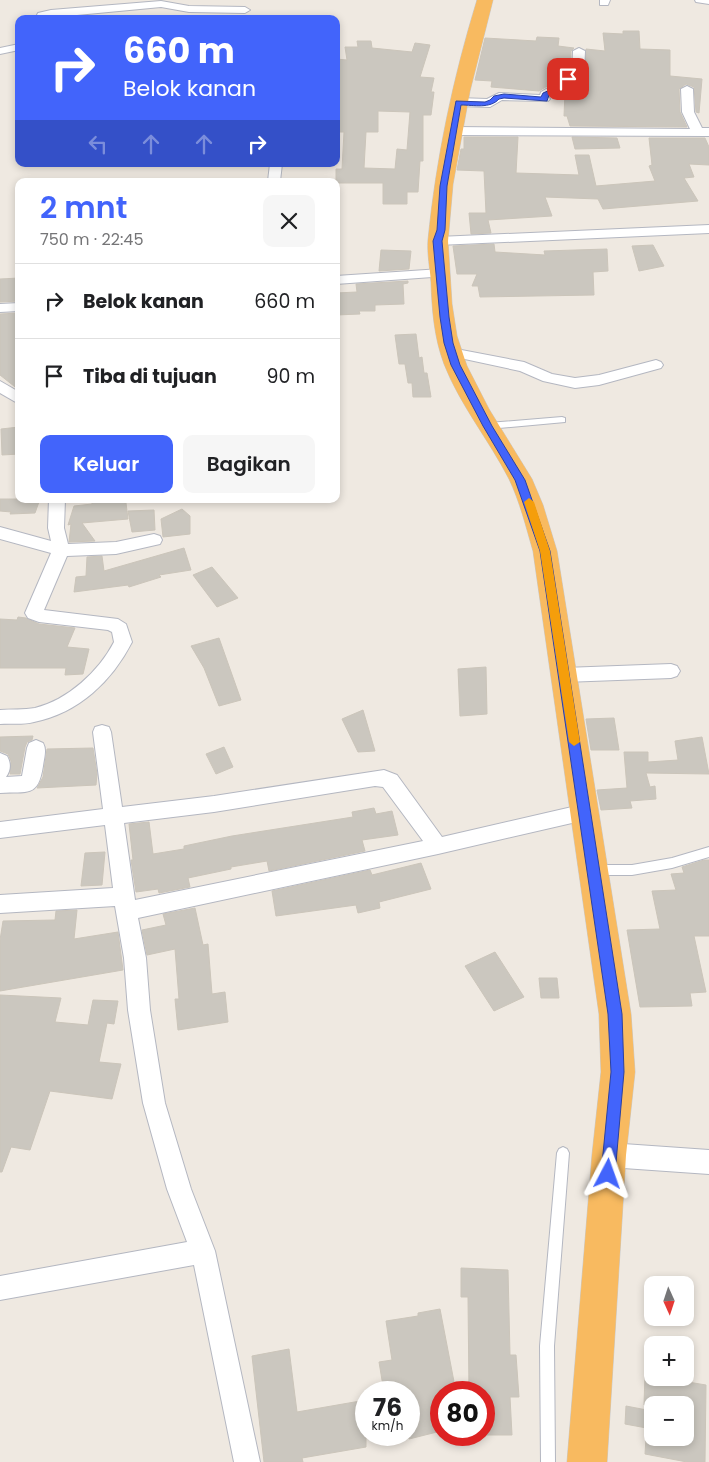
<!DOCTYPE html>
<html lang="id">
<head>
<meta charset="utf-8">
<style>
	:root { --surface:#fff; --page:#f6f6f6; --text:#202124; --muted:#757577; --line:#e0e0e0; --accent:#4264fb }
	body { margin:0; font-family:Poppins,sans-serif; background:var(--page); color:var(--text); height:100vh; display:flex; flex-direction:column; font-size:19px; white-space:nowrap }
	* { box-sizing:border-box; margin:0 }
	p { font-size:16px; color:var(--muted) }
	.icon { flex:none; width:28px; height:28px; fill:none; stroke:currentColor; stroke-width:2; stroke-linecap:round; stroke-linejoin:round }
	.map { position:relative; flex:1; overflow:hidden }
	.panel { position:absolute; left:15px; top:178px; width:325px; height:325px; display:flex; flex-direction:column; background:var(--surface); border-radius:10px; box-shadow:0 2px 8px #0003 }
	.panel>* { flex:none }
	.guide { position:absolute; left:15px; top:15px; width:325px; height:152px; border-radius:10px; box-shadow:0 2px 8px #0003; background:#4264fb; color:#fff; overflow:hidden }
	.needle { width:32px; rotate:177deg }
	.fabs { position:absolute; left:644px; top:1276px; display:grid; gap:10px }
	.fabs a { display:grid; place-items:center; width:50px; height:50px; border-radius:10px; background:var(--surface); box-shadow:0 2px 8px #0003; font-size:25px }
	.speed { position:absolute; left:355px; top:1381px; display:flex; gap:10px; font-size:25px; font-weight:700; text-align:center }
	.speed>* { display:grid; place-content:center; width:65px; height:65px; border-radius:50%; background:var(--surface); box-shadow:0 2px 8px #0003; line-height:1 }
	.speed small { font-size:12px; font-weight:400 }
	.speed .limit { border:8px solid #d22; background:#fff; color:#111 }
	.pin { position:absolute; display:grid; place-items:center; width:42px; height:42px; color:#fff; margin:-21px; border-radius:10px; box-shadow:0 2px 8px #0006 }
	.me { position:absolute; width:55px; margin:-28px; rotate:4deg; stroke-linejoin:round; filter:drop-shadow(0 0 4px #0008) }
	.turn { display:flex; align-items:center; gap:18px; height:105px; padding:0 25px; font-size:22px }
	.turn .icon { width:65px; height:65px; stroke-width:2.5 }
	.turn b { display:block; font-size:35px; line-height:42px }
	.lanes { display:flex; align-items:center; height:48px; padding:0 25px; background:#0003; justify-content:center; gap:25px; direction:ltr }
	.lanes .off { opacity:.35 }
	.round { display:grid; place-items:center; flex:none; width:52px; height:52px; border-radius:10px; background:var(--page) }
	.headline { display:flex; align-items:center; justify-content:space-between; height:85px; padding:0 25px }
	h1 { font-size:30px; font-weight:600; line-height:38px; color:var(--accent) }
	.button { display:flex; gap:10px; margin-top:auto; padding:10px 25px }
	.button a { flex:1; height:58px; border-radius:10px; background:var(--accent); color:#fff; font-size:20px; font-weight:600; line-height:58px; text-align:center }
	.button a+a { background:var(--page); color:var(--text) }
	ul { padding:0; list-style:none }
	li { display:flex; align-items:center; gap:15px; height:75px; padding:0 25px; border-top:1px solid var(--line) }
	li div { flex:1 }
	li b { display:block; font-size:19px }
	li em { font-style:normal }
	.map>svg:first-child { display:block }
	.building { fill:#cbc7bf; stroke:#cbc5ba; fill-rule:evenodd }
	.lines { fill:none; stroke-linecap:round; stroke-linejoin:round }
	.service-casing { stroke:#b4b7c1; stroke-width:2 }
	.minor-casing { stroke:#b4b7c1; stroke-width:2 }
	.trunk-casing { stroke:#c9c9c9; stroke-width:1 }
	.service { fill:#fff; fill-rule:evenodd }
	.minor { fill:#fff; fill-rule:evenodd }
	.trunk { fill:#f8ba60; fill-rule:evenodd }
	.route { fill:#4264fb; stroke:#2b41a3 }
	.slow { fill:#f59e0b }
</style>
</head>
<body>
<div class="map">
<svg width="709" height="1462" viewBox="0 0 709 1462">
	<rect width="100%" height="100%" fill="#efe9e1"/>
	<g class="building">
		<polygon points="623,31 639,31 640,49 670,50 670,76 702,79 699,113 696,112 694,87 686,84 679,89 680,112 687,127 570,126 567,116 564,116 565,93 561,92 585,73 586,49 605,51 603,33 623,34"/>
		<polygon points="537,37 559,38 558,46 574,48 571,51 570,70 554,82 539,91 491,87 492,81 475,80 485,38 536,41"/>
		<path d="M357,41H371L372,48L412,52L415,43L430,45L420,77L434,78L431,92H434L431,115H423V161H420L418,192H407V204H383V183H336V169H342L344,132H336V59L347,60L345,47H358ZM378,111L410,112L407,150L397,149L395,169L364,168L366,132H378Z"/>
		<polygon points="464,137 518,137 516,173 579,175 575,155 589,155 596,186 655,181 649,166 652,165 649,138 705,138 709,147 709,165 689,164 694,177 684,178 698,201 603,209 598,199 545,197 552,216 488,220 491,233 471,234 469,213 486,213 484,171 457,170 461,149 464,149"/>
		<polygon points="572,137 617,138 620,148 575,149"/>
		<polygon points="494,244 495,252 545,255 544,251 607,249 608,271 593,272 594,295 480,297 478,286 472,286 477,274 457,274 453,246"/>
		<polygon points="653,245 664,266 639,271 632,246"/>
		<polygon points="381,250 411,251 409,269 379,271"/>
		<polygon points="19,278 19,301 0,302 0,279"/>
		<polygon points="408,281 408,283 403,284 404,304 375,305 375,311 359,311 360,314 336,315 336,293 357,292 356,284"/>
		<polygon points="19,313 19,390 0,375 0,314"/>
		<polygon points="416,334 419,358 422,357 424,373 427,373 431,397 413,397 412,383 408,383 405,364 399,364 395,335"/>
		<polygon points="19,427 19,454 2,455 1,429"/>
		<polygon points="0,499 40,499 35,513 10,514 11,512 0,511"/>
		<polygon points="92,499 124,499 124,503 126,503 128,519 82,523 95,541 69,542 71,524 68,525 74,506 92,504"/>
		<polygon points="182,509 190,516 190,534 163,537 161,519"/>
		<polygon points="154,510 155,530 132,532 128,511"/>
		<polygon points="184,548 191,570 159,575 161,577 129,587 128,585 74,592 76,577 86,576 87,557 102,556 104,571"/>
		<polygon points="212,567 238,598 217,607 193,575"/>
		<polygon points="18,617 26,618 39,624 75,628 67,647 89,649 83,674 65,675 66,668 0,668 0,619 17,620"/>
		<polygon points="219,638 241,700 219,706 204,668 191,646"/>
		<polygon points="486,667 487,714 460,716 458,669"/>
		<polygon points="363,710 375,751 358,752 342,719"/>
		<polygon points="614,718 619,750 591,750 586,719"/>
		<polygon points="33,736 32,740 27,742 25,747 20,774 10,774 11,761 8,754 0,751 0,737"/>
		<polygon points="702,737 709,774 646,773 650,787 655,786 656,799 630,801 632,808 601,810 597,790 627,788 624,752 648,752 648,762 678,760 675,741"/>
		<polygon points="224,747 233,767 216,774 206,754"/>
		<polygon points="93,748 97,774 96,785 37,788 43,777 47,749"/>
		<polygon points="374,808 376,814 392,811 398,835 362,840 365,851 269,871 267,861 231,867 231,869 188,878 190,887 159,893 158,889 136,892 131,860 133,860 129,824 149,822 153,854 184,849 184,846 232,836 353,817 352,812"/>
		<polygon points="105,852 102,885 81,886 85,853"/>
		<polygon points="704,860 709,860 709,936 694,936 706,992 690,993 692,1006 640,1007 627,930 660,929 652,891 676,890 671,874 684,873 682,867"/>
		<polygon points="421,863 431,889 379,902 380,908 358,913 356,905 276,916 272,891 370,870 372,875"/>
		<polygon points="195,908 203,945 208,944 212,994 225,992 228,1022 178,1030 175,999 179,999 175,949 147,955 142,930 166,925 163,914"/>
		<polygon points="77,910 74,939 118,932 123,970 0,991 0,940 3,921 55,920 56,911"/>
		<polygon points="495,952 524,997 494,1011 465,966"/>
		<polygon points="539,978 557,978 559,998 541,998"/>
		<polygon points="0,995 61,998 55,1022 88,1025 93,1000 118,1001 114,1024 107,1023 99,1062 121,1064 112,1099 50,1091 30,1150 11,1147 2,1172 0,1172"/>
		<polygon points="461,1268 508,1270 510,1355 516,1355 519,1397 510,1397 512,1435 484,1435 484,1392 469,1392 468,1297 461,1297"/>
		<polygon points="440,1309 456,1392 441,1392 441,1431 409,1439 409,1388 384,1392 379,1362 392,1360 386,1321 418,1316 418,1313"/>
		<polygon points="289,1349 297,1412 366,1400 366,1447 302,1458 303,1462 264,1462 252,1356"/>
		<polygon points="645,1374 652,1375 652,1378 664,1378 706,1385 705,1462 687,1462 645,1454 646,1438 685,1438 685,1405 644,1405"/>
		<polygon points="626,1406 652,1411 652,1429 625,1424"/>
	</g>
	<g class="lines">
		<g class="service-casing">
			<g id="service">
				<polygon points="562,417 565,418 565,422 488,429 484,426 488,423"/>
				<polygon points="709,847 709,857 672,868 632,875 595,875 591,873 590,870 591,867 595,865 632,865 672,858"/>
				<polygon points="563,1147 567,1149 569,1153 554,1346 555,1462 541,1462 540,1346 557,1153 559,1149"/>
			</g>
		</g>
		<g class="minor-casing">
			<g id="minor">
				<polygon points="600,0 610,0 608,5 600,5"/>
				<polygon points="695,0 709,0 709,4 696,2"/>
				<polygon points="161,1 189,6 245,7 250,10 245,13 189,12 161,7 35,19 38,13 51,10"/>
				<polygon points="19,44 19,50 0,54 0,48"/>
				<polygon points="579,48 585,51 584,72 563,89 548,97 550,99 548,101 502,100 490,107 458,106 452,102 458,98 487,99 499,93 540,95 541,92 555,84 572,71 573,51"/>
				<polygon points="687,86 693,89 694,112 702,128 709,128 709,136 453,135 447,131 453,127 690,129 682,112 681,89"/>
				<polygon points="270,164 282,164 280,181 268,181"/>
				<polygon points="709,225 709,233 438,245 431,241 438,237"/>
				<polygon points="441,269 446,270 448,273 446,276 336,284 336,276"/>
				<polygon points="19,303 19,311 0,312 0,304"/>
				<polygon points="451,348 524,362 552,374 575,378 599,375 656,360 661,362 663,365 661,368 599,385 575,388 543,381 520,371 446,355 444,352 446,349"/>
				<polygon points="0,381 19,392 19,404 0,393"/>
				<path d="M49,499H65L64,528L68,544L116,542L154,534L160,536L162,540L160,544L116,554L67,556L44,610L118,619L126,624L132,642C112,681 79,713 34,722C23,725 11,723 0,724V710C11,709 24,710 35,708C68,700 99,671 114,642L112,632L108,630L39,622L28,618L25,613L51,553L0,539V527L51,541L48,528Z"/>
				<polygon points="671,664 677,666 680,671 677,676 671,678 564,682 558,680 555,675 558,670 564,668"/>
				<path d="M102,725L109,727L111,732L122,807L214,796L384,770L397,775L442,837L585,804L592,806L595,812L592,818L585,820L438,854L138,918L146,958L150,1010L165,1103L191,1189L215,1251L260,1462H234L194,1265L0,1300V1276L187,1242L167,1189L143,1103L128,1010L124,958L115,906L0,913V895L113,888L105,825L0,838V822L103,809L93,732L95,727ZM375,786L383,787L423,841L135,900L124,823L214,812Z"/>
				<path d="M36,740L43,743C47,750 44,758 43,766C38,798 28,791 0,793V753L7,756C11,763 11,770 6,777L22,776L27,748L29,743Z"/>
				<polygon points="609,1143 709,1150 709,1174 609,1167 601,1163 597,1155 601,1147"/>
			</g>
		</g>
		<g class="trunk-casing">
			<path id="trunk" d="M477,0H493L470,91L453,184L448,241L452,304L457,336L467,366L489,409L532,479L543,505L557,551L631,1014L635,1072L626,1155L607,1462H567L592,1155L601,1072L599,1014L533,551C526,527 520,502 509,479C489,440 460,405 444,364C434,337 432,310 431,282C430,269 427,254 428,240C436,159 453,78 477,0Z"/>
		</g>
		<use href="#service" class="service"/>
		<use href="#minor" class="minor"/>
		<use href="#trunk" class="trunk"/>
	</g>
	<path class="route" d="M568,77L571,79L562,90L549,95L547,101L504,98L499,99C490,109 474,105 461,105L447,186L445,230L442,241L449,317L453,343L460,365L492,426L525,480L550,551L622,1014L624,1072L615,1174L613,1179L608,1182L603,1179L601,1174L611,1072L608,1014L540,551L515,480L483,426L451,365L444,343L440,317L433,241L437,230L440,186L456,101L485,102L490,100L494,96L504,94L541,97L543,93L557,87Z"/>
	<polygon class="slow" points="529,498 534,502 550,551 580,742 574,746 569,742 540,551 524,502"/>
</svg>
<div class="fabs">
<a><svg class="needle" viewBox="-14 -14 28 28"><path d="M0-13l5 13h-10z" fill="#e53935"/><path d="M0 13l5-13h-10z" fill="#757577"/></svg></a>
<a>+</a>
<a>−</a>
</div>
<div class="speed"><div>76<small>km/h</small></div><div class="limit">80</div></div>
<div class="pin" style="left:568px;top:79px;background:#d93025"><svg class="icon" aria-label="arrive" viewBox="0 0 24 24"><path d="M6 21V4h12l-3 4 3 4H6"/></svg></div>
<svg class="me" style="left:608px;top:1174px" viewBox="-20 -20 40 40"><path d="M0-17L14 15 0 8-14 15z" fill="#4264fb" stroke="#fff" stroke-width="4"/></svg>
<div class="guide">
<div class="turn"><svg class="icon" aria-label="right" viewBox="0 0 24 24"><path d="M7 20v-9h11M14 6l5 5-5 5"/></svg><div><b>660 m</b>Belok kanan</div></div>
<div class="lanes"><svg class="icon off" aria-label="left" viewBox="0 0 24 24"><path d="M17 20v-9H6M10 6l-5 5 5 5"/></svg><svg class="icon off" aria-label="ahead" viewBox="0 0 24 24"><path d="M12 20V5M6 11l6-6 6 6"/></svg><svg class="icon off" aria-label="ahead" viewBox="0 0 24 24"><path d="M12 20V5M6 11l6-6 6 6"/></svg><svg class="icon" aria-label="right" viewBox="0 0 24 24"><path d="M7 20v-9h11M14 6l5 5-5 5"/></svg></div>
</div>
<section class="panel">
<div class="headline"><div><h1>2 mnt</h1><p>750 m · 22:45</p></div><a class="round"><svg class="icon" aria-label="close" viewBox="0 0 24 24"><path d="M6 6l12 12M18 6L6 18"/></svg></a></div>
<ul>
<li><svg class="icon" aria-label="right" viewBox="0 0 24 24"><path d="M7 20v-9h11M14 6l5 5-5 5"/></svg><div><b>Belok kanan</b></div><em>660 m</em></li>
<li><svg class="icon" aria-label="arrive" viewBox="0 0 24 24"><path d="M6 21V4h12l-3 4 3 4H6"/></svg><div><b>Tiba di tujuan</b></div><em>90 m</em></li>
</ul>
<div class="button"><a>Keluar</a><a>Bagikan</a></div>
</section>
</div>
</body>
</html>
